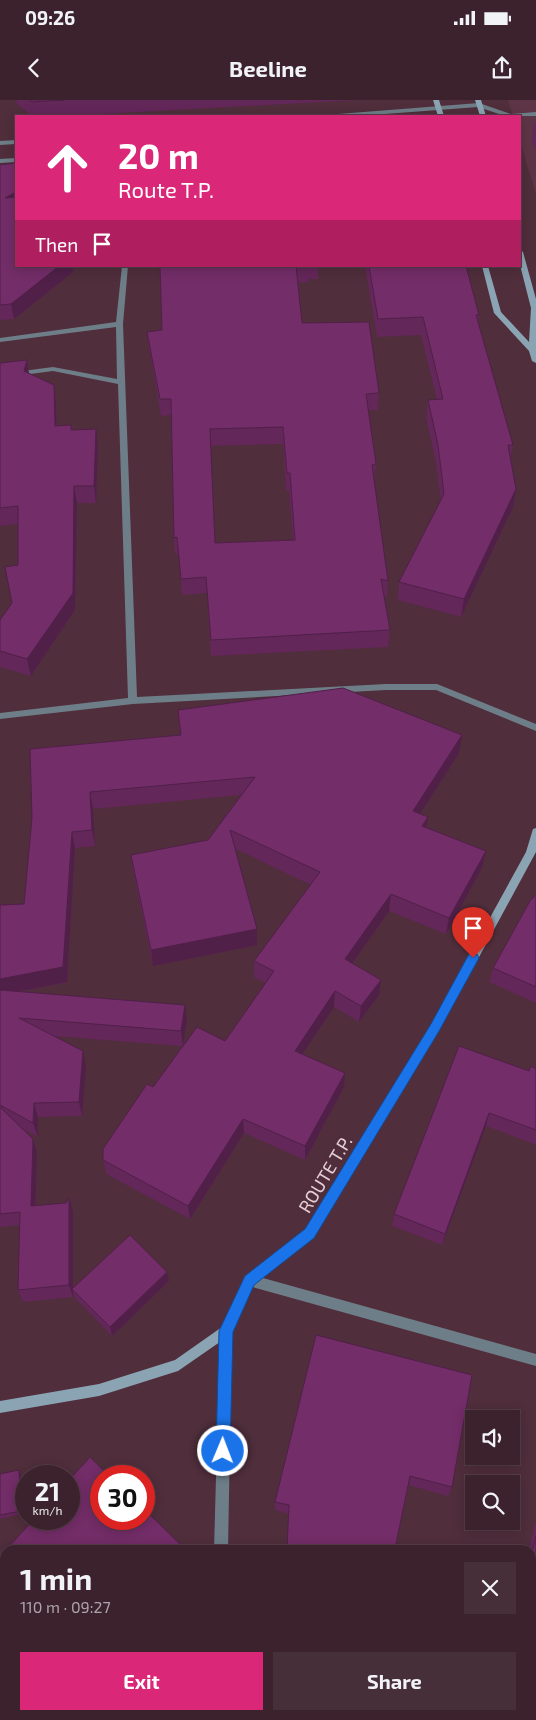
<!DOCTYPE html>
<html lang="en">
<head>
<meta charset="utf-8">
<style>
	:root { --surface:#3c222d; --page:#472f39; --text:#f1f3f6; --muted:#aca4aa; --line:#553f49; --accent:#db2777 }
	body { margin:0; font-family:"Exo 2",sans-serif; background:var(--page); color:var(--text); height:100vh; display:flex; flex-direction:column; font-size:19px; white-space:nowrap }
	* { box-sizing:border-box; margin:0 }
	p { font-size:16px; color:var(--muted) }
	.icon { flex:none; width:28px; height:28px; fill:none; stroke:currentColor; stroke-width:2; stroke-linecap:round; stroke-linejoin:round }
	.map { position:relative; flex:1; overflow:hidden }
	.details { position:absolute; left:0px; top:1445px; width:536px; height:175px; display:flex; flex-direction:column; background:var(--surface); border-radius:15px 15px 0 0; box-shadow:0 2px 12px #0003,0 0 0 1px var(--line) }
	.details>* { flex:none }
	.top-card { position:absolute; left:15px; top:15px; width:506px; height:152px; border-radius:0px; box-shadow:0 2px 12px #0003,0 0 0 1px var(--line); background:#db2777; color:#fff; overflow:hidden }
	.tools { position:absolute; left:465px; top:1310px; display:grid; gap:10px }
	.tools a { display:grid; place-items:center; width:55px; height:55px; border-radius:0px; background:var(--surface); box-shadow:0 2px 12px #0003,0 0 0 1px var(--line); font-size:25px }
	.speed { position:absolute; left:15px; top:1365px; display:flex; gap:10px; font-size:25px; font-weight:700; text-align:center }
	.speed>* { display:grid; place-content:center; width:65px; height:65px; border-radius:50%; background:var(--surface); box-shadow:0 2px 12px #0003,0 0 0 1px var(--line); line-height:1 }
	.speed small { font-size:12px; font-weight:400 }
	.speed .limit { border:8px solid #d22; background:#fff; color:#111 }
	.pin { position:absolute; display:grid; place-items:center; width:42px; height:42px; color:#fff; margin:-51px -21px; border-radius:50% 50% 50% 0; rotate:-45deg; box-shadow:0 0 5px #0007 }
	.pin .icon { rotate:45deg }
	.me { position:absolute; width:55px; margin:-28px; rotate:1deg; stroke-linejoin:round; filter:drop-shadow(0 0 4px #0008) }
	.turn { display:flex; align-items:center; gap:18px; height:105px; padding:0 20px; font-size:22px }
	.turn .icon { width:65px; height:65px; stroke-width:2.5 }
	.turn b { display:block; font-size:35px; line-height:42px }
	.then { display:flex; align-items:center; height:48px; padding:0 20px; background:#0003; gap:10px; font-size:19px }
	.round { display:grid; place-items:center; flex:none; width:52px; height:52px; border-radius:0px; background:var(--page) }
	.headline { display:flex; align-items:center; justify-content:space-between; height:85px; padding:0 20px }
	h1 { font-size:30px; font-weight:700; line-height:38px }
	.action { display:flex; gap:10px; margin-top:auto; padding:10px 20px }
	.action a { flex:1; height:58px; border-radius:0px; background:var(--accent); color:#fff; font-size:20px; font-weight:700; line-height:58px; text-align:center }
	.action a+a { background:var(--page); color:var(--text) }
	.status { display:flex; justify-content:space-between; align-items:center; height:35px; padding:0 25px; background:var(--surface); direction:ltr }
	.status svg { height:14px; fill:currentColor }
	header { display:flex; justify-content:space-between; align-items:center; height:65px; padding:0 20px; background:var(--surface); font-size:22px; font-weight:700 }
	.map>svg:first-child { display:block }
	.built { fill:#5e3546 }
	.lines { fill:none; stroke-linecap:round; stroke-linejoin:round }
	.street { fill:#6e7e88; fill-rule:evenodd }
	.secondary { fill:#8aa4b3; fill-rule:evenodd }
	.wall { fill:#632759; fill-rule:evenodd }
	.shaded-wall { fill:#502049 }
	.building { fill:#732d68; stroke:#502049; fill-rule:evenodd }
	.route { fill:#1a73e8; stroke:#114b97 }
	.labels { text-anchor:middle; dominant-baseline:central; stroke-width:5; stroke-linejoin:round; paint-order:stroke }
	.street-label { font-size:18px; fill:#e6d0d8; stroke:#502e3c }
</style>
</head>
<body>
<div class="status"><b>09:26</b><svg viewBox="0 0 49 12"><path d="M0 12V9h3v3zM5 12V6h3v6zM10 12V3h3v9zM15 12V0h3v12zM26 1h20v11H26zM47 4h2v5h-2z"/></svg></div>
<header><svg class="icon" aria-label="back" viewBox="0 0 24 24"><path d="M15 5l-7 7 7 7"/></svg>Beeline<svg class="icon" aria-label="share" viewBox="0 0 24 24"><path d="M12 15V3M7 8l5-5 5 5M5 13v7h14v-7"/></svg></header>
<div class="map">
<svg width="536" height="1620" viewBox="0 0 536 1620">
	<rect width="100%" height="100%" fill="#502e3c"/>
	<polygon class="built" points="508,0 536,0 536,94 520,41 520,16 513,16"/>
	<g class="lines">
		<g class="street">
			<polygon points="479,3 511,14 536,12 536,16 505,16 478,7 358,16 335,16 338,14"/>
			<polygon points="16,40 16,44 0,45 0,41"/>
			<polygon points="16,58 16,62 0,63 0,59"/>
			<polygon points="122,166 128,166 123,224 137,597 386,584 437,584 536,624 536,631 436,590 386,590 133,604 0,619 0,613 128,598 118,284 53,271 0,278 0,274 53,267 117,279 116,227 0,242 0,238 116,222"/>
			<polygon points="249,1174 536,1254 536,1266 249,1186 245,1184 243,1180 245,1176"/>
			<polygon points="226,1225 230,1227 232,1231 228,1450 214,1450 220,1231 222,1227"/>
			<polygon points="210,1615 224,1615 223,1620 209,1620"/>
		</g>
		<g class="secondary">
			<polygon points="433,0 439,0 444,16 438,16"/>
			<polygon points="475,0 481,0 486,16 480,16"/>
			<polygon points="520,150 523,152 536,199 536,263 532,261 529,251 494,213 482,166 488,166 501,212 529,242 531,208 520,165"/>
			<polygon points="536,728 536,752 439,931 313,1138 253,1184 230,1235 178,1271 99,1296 0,1313 0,1301 99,1284 175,1260 222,1227 245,1176 305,1130 431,925 526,752 533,729"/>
		</g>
	</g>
	<g class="wall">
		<polygon points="16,0 358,0 67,16 32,16 17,4"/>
		<polygon points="534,22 536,22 536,52 532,40"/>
		<polygon points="0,65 73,172 14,219 0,220"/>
		<path d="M160,166H318V179H309V182L298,183L302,223L379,293L378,310H368L376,364L374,381L388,481L387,497L384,496L390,530L388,547L211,556L207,493L182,495L179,454H175L174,438L171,315L161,316L149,248L147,232L162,230ZM283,344L286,390H289L293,440L215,443L210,346Z"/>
		<polygon points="365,166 466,166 479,215 478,221 513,345 510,359 516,389 513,407 461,517 398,500 399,482 441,401 436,363 426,318 428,300 437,300 421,235 377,237"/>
		<polygon points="27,260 29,274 54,285 56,303 57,326 71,325 72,330 98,346 96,403 77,403 75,510 31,576 0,567 0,520 12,503 18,465 18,424 0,426 0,263"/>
		<path d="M178,610L459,653L420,714L426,728L486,751L482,768L446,834L389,811L352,863L381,880L379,895L359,922L334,907L302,954L344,987L305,1060L244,1033L190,1119L106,1074L103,1060L153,987L182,946L53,936L86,966L82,1016L38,1017V1037L21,1028L33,1039L37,1053L36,1106L66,1103L69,1098L73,1111V1188L169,1181L112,1236L75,1198L73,1192V1197L23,1202L18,1190L20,1125L0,1127V805L24,804L32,718L180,635ZM241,695L208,740L131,755L133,771L153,866L257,845V829L236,749L311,785L254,861V877L266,883L225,941L183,946L187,920L19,892L67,882L75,748L95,746L93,709Z"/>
		<polygon points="536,795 536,903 489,882 493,868"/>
		<polygon points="536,969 536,1045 486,1026 442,1145 392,1126 394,1114 529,971"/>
		<polygon points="316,1235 452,1387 448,1396 408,1385 396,1444 287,1450 289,1414 275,1410 275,1402"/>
		<polygon points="0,1374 21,1374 23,1414 0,1419"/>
		<polygon points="536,1421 536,1620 493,1620 494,1615 531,1615 531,1450 529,1450"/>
	</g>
	<g class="shaded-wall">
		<polygon points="16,92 16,108 5,98"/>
		<polygon points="59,166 72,166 73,172 14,219 11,204"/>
		<polygon points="27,260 29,277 24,271"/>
		<polygon points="54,285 56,303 57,343 55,326"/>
		<polygon points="96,329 98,346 96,403 94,386"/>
		<polygon points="74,386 77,403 75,510 31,576 27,559"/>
		<polygon points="516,389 513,407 461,517 464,499"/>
		<polygon points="462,635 459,653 411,728 413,711"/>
		<polygon points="90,692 93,709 95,746 92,730"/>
		<polygon points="428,717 425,734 422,726"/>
		<polygon points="72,732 75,748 67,882 0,895 0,879"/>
		<polygon points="486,751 482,768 446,834 449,818"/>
		<polygon points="391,794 389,811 344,875 345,859"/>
		<polygon points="257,829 257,845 153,866 151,850"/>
		<polygon points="381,880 379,895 359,922 361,906"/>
		<polygon points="335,891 334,907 295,965 295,951"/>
		<polygon points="185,905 187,920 183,946 181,931"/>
		<polygon points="83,951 86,966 82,1016 79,1002"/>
		<polygon points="345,973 344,987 305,1060 305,1046"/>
		<polygon points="34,1003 38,1017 38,1037 33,1023"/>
		<polygon points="489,1013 486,1026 442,1145 445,1134"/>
		<polygon points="243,1019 244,1033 190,1119 188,1106"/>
		<polygon points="33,1039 37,1053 35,1119 31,1106"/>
		<polygon points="69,1098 73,1111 73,1190 72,1189 73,1192 73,1197 69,1185"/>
		<polygon points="167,1172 169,1181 112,1236 110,1227"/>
		<polygon points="19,1370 21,1374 23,1414 21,1411"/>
		<polygon points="5,1510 5,1524 0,1529 0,1516"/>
	</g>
	<g class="building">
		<polygon points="30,0 64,0 32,2"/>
		<polygon points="16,63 16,92 5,98 16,97 16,166 59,166 11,204 0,205 0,65"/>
		<path d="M160,166H296L302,223L369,222L379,293L366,294L376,364L372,365L388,481L381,479L390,530L211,540L206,477L181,479L177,437L174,438L171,299H160L147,232L162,230ZM283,327L287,373H290L295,440L215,443L210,329Z"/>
		<polygon points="369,166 466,166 479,215 476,215 513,345 508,345 516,389 464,499 399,482 444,394 438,345 428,300 443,299 423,217 378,219"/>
		<polygon points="27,260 24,271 54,285 55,326 71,325 71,330 96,329 94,386 74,386 73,493 27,559 0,551 0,520 12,503 5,467 18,465 18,406 0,408 0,263"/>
		<polygon points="343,588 462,635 413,711 428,717 422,726 486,751 449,818 391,794 345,859 381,880 361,906 335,891 295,951 345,973 305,1046 243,1019 188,1106 103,1060 103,1049 147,984 153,987 197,927 225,941 274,871 254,861 320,772 230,730 257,829 151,850 131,755 208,740 255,677 90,692 92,730 72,732 63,867 0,879 0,805 24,804 32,718 30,649 181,635 178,610"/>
		<polygon points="536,795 536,887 493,868 530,801"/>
		<polygon points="0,890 185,905 181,931 19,918 83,951 79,1002 34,1003 33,1023 0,1005"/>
		<polygon points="459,946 529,971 531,966 536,969 536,1030 489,1013 445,1134 394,1114"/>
		<polygon points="0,1007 33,1039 31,1106 66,1103 69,1098 69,1185 18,1190 20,1112 0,1114"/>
		<polygon points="130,1135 167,1172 110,1227 72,1189"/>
		<polygon points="316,1235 472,1275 452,1387 410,1376 396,1444 421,1446 421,1450 287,1450 289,1405 275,1402"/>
		<polygon points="90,1357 109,1376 101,1376 101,1419 144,1419 144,1409 185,1449 184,1450 6,1450 34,1419 69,1419 69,1380"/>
		<polygon points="19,1370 21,1411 0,1415 0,1374"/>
		<polygon points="536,1436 536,1620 497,1620 498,1615 531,1615 531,1457"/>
		<polygon points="5,1451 5,1510 0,1516 0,1457"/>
		<rect x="285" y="1615" width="140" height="5"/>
	</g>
	<polygon class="route" points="473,853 477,854 479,858 439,931 314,1138 254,1185 233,1232 230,1351 228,1356 223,1358 218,1356 216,1351 219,1231 245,1176 305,1129 431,924 469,854"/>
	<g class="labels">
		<g class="street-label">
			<text transform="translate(325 1074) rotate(-59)">ROUTE T.P.</text>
		</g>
	</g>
</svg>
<div class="tools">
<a><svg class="icon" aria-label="sound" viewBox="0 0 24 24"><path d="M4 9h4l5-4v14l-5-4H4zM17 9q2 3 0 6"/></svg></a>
<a><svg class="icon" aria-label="search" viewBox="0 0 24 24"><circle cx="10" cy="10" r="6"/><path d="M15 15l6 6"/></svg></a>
</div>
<div class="speed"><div>21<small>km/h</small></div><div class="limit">30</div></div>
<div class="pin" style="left:473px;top:858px;background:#d93025"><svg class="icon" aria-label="arrive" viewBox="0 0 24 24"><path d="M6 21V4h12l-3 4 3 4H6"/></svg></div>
<svg class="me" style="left:223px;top:1351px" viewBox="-20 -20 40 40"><circle r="17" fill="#1a73e8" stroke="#fff" stroke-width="3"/><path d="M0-11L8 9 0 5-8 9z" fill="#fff"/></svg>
<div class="top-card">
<div class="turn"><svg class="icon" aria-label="ahead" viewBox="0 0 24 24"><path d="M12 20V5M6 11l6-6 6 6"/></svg><div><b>20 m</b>Route T.P.</div></div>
<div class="then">Then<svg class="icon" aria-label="arrive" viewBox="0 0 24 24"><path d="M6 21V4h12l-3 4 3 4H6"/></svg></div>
</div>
<section class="details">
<div class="headline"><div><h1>1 min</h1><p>110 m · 09:27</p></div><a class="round"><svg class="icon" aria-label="close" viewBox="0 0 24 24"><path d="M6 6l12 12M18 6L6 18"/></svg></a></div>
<div class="action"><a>Exit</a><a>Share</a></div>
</section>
</div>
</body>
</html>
